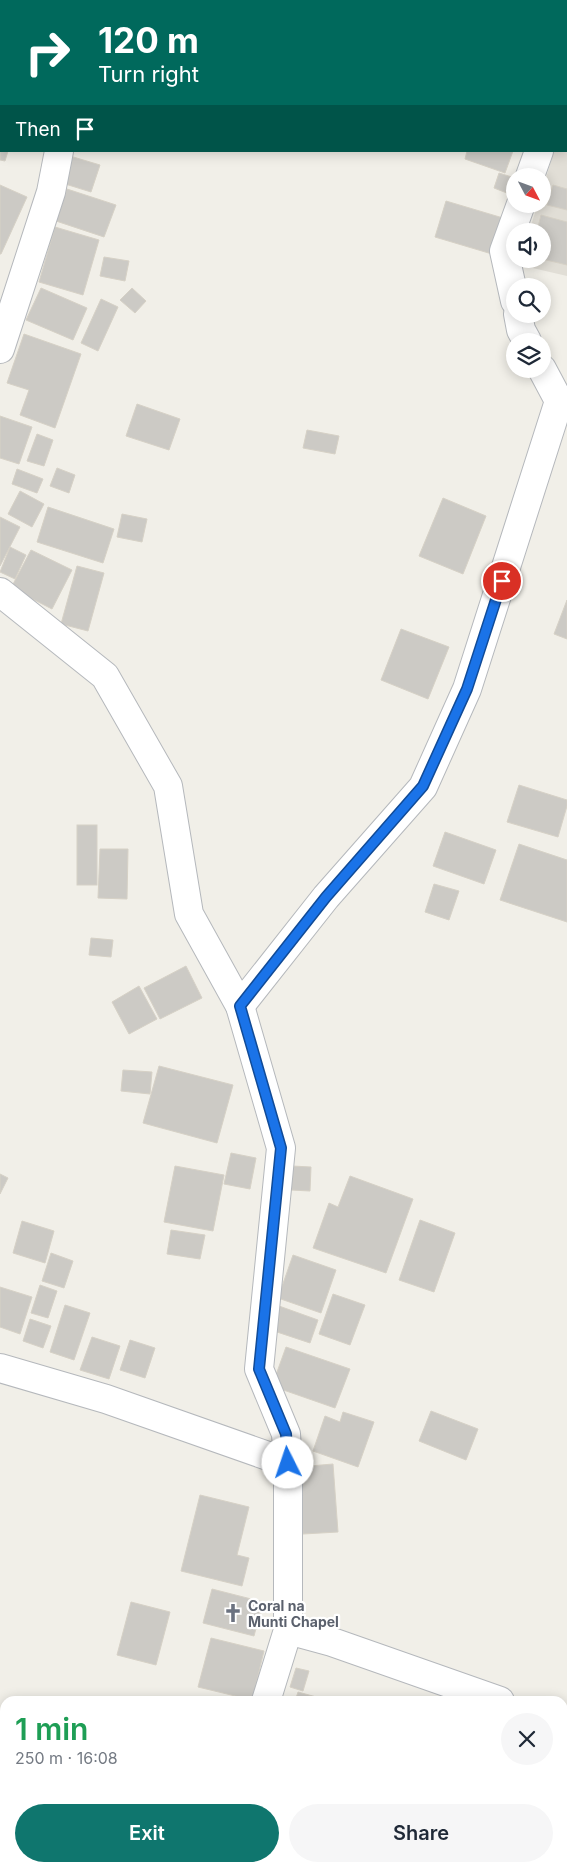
<!DOCTYPE html>
<html lang="en">
<head>
<meta charset="utf-8">
<style>
	:root { --surface:#fff; --page:#f6f6f7; --text:#1f2937; --muted:#747a83; --accent:#0f766e }
	body { margin:0; font-family:Inter,sans-serif; background:var(--page); color:var(--text); height:100vh; display:flex; flex-direction:column; font-size:19px; white-space:nowrap }
	* { box-sizing:border-box; margin:0 }
	p { font-size:16px; color:var(--muted) }
	.icon { flex:none; width:28px; height:28px; fill:none; stroke:currentColor; stroke-width:2; stroke-linecap:round; stroke-linejoin:round }
	.map { position:relative; flex:1; overflow:hidden }
	.panel { position:absolute; left:0px; top:1696px; width:568px; height:176px; display:flex; flex-direction:column; background:var(--surface); border-radius:15px 15px 0 0; box-shadow:0 2px 12px #0003 }
	.panel>* { flex:none }
	.banner { position:absolute; left:0px; top:0px; width:568px; height:152px; box-shadow:0 2px 12px #0003; background:#00695c; color:#fff; overflow:hidden }
	.needle { width:32px; rotate:131deg }
	.buttons { position:absolute; left:506px; top:168px; display:grid; gap:10px }
	.buttons a { display:grid; place-items:center; width:45px; height:45px; border-radius:50%; background:var(--surface); box-shadow:0 2px 12px #0003; font-size:25px }
	.pin { position:absolute; display:grid; place-items:center; width:42px; height:42px; color:#fff; margin:-21px; border:2px solid #fff; border-radius:50%; box-shadow:0 1px 5px #0007 }
	.me { position:absolute; width:55px; margin:-28px; rotate:356deg; stroke-linejoin:round; filter:drop-shadow(0 0 4px #0008) }
	.turn { display:flex; align-items:center; gap:18px; height:105px; padding:0 15px; font-size:22px }
	.turn .icon { width:65px; height:65px; stroke-width:2.5 }
	.turn b { display:block; font-size:35px; line-height:42px }
	.then { display:flex; align-items:center; height:48px; padding:0 15px; background:#0003; gap:10px; font-size:19px }
	.round { display:grid; place-items:center; flex:none; width:52px; height:52px; border-radius:26px; background:var(--page) }
	.headline { display:flex; align-items:center; justify-content:space-between; height:85px; padding:0 15px }
	h1 { font-size:30px; font-weight:600; line-height:38px; color:#1e9e55 }
	.button { display:flex; gap:10px; margin-top:auto; padding:10px 15px }
	.button a { flex:1; height:58px; border-radius:30px; background:var(--accent); color:#fff; font-size:20px; font-weight:600; line-height:58px; text-align:center }
	.button a+a { background:var(--page); color:var(--text) }
	.map>svg:first-child { display:block }
	.education { fill:#e1ded6 }
	.building { fill:#cccac5; stroke:#d6d1c6 }
	.lines { fill:none; stroke-linecap:round; stroke-linejoin:round }
	.minor-casing { stroke:#b5b8bc; stroke-width:30 }
	.tertiary-casing { stroke:#b5b8bc; stroke-width:30 }
	.minor { stroke:#fff; stroke-width:28 }
	.tertiary { stroke:#fff; stroke-width:28 }
	.route-casing { stroke:#114b97; stroke-width:12 }
	.route { stroke:#1a73e8; stroke-width:9 }
	.labels { text-anchor:middle; dominant-baseline:central; stroke-width:4.5; stroke-linejoin:round; paint-order:stroke }
	.worship-label { font-size:14px; font-weight:bold; fill:#5b616d; stroke:#fff; text-anchor:start }
</style>
</head>
<body>
<div class="map">
<svg width="567" height="1872" viewBox="0 0 567 1872">
	<rect width="100%" height="100%" fill="#f1efe8"/>
	<polygon class="education" points="567,109 567,276 524,266 525,259 542,259 542,231 529,231 538,204 542,204 543,188 554,151 566,151"/>
	<g class="building">
		<polygon points="0,90 1,151 8,151 5,161 0,160"/>
		<polygon points="467,151 513,151 505,173 465,159"/>
		<polygon points="70,156 100,165 91,192 62,183"/>
		<polygon points="499,173 515,178 515,187 512,195 494,188"/>
		<polygon points="0,185 27,197 1,254 0,254"/>
		<polygon points="553,185 567,189 567,210 547,205"/>
		<polygon points="67,189 116,205 104,237 56,221"/>
		<polygon points="446,201 503,218 492,254 435,237"/>
		<polygon points="541,215 567,222 567,265 542,259 542,231 537,231"/>
		<polygon points="55,227 99,240 83,295 39,282"/>
		<polygon points="104,257 129,261 125,281 100,276"/>
		<polygon points="41,288 87,308 73,340 26,320"/>
		<polygon points="132,288 146,301 135,313 120,300"/>
		<polygon points="101,299 118,307 98,351 81,343"/>
		<polygon points="24,334 81,354 55,428 20,415 29,390 7,383"/>
		<polygon points="137,404 180,419 169,450 126,436"/>
		<polygon points="0,416 32,427 19,464 0,458"/>
		<polygon points="307,430 339,436 335,454 303,448"/>
		<polygon points="37,434 53,440 44,466 27,461"/>
		<polygon points="57,468 75,475 69,493 50,486"/>
		<polygon points="17,469 43,479 37,493 12,484"/>
		<polygon points="20,491 44,504 32,527 8,514"/>
		<polygon points="443,498 486,516 463,574 419,556"/>
		<polygon points="48,507 114,529 103,563 37,542"/>
		<polygon points="122,514 147,519 142,542 117,537"/>
		<polygon points="0,517 20,527 0,566"/>
		<polygon points="10,547 26,555 15,579 0,572"/>
		<polygon points="31,550 72,570 52,609 11,588"/>
		<polygon points="77,566 104,573 88,631 61,624"/>
		<polygon points="567,600 567,639 554,634"/>
		<polygon points="401,629 449,647 428,699 381,680"/>
		<polygon points="519,785 567,800 567,806 558,837 507,822"/>
		<rect x="77" y="825" width="20" height="60"/>
		<polygon points="445,832 496,850 484,884 433,866"/>
		<polygon points="519,844 567,860 567,922 500,900"/>
		<polygon points="100,849 128,849 127,899 98,898"/>
		<polygon points="434,884 459,891 449,920 425,912"/>
		<polygon points="91,938 113,940 111,957 89,955"/>
		<polygon points="186,966 202,998 160,1019 144,988"/>
		<polygon points="139,986 157,1019 129,1034 112,1002"/>
		<polygon points="159,1066 233,1085 217,1143 143,1123"/>
		<polygon points="123,1070 152,1072 150,1094 121,1091"/>
		<polygon points="231,1153 256,1158 250,1189 224,1184"/>
		<polygon points="175,1166 224,1175 213,1231 164,1222"/>
		<polygon points="292,1166 311,1167 310,1191 291,1190"/>
		<polygon points="0,1174 8,1178 0,1194"/>
		<polygon points="350,1176 413,1199 386,1273 313,1248 329,1203 338,1207"/>
		<polygon points="420,1220 455,1233 434,1292 399,1280"/>
		<polygon points="22,1221 54,1231 45,1263 13,1253"/>
		<polygon points="171,1230 205,1235 200,1259 167,1254"/>
		<polygon points="51,1253 73,1261 64,1288 42,1281"/>
		<polygon points="293,1255 336,1270 321,1313 278,1298"/>
		<polygon points="40,1285 57,1291 48,1318 31,1313"/>
		<polygon points="0,1287 32,1297 20,1334 0,1327"/>
		<polygon points="333,1294 365,1305 350,1345 319,1334"/>
		<polygon points="65,1305 90,1313 74,1360 50,1352"/>
		<polygon points="279,1306 318,1320 310,1343 271,1330"/>
		<polygon points="30,1319 51,1326 43,1348 23,1341"/>
		<polygon points="92,1337 120,1346 109,1379 80,1370"/>
		<polygon points="130,1340 155,1348 145,1378 120,1370"/>
		<polygon points="286,1347 350,1369 335,1408 272,1386"/>
		<polygon points="431,1411 478,1429 466,1460 419,1441"/>
		<polygon points="343,1412 374,1422 358,1467 313,1451 325,1416 340,1422"/>
		<polygon points="333,1464 338,1532 303,1534 298,1467"/>
		<polygon points="200,1495 249,1507 237,1555 249,1558 242,1586 181,1571"/>
		<polygon points="212,1589 263,1602 254,1636 203,1623"/>
		<polygon points="131,1602 170,1612 156,1665 117,1655"/>
		<polygon points="211,1638 264,1651 252,1700 198,1687"/>
		<polygon points="296,1668 309,1671 303,1691 290,1687"/>
		<polygon points="298,1692 331,1701 295,1701"/>
	</g>
	<g class="lines">
		<g class="minor-casing">
			<g id="minor">
				<polyline points="99,1 100,0"/>
				<polyline points="566,74 567,72"/>
				<polyline points="530,176 539,151"/>
				<polyline points="515,301 504,251 521,204"/>
				<polyline points="518,314 521,330 527,341"/>
				<polyline points="0,349 51,192 59,151"/>
				<polyline points="0,592 105,676 168,786 189,914 240,1006 281,1148 259,1369 286,1434 288,1463"/>
				<polyline points="240,1006 326,897 423,787 467,689 559,401 542,369"/>
			</g>
		</g>
		<g class="tertiary-casing">
			<g id="tertiary">
				<polyline points="0,1368 106,1399 288,1463 288,1630 332,1642 500,1701"/>
				<polyline points="266,1701 288,1630"/>
				<polyline points="562,1724 567,1725"/>
				<polyline points="214,1872 215,1868"/>
			</g>
		</g>
		<use href="#minor" class="minor"/>
		<use href="#tertiary" class="tertiary"/>
	</g>
	<g class="lines">
		<g class="route-casing">
			<polyline id="route" points="288,1463 286,1434 259,1369 281,1148 240,1006 326,897 423,786 467,689 502,581"/>
		</g>
		<use href="#route" class="route"/>
	</g>
	<defs>
		<g id="church-bare" transform="scale(1.5)"><path d="M-1.2-6h2.4v3.5h3.3v2.4h-3.3V6h-2.4V-.1h-3.3v-2.4h3.3Z" fill="#6b7280" stroke="#fff" stroke-width="2.5" paint-order="stroke"/></g>
	</defs>
	<g fill-rule="evenodd">
		<use href="#church-bare" x="233" y="1613"/>
	</g>
	<g class="labels">
		<g class="worship-label">
			<text x="248" y="1605">Coral na<tspan x="248" dy="16">Munti Chapel</tspan></text>
		</g>
	</g>
</svg>
<div class="buttons">
<a><svg class="needle" viewBox="-14 -14 28 28"><path d="M0-13l5 13h-10z" fill="#e53935"/><path d="M0 13l5-13h-10z" fill="#747a83"/></svg></a>
<a><svg class="icon" aria-label="sound" viewBox="0 0 24 24"><path d="M4 9h4l5-4v14l-5-4H4zM17 9q2 3 0 6"/></svg></a>
<a><svg class="icon" aria-label="search" viewBox="0 0 24 24"><circle cx="10" cy="10" r="6"/><path d="M15 15l6 6"/></svg></a>
<a><svg class="icon" aria-label="layers" viewBox="0 0 24 24"><path d="M12 4l9 5-9 5-9-5zM3 14l9 5 9-5"/></svg></a>
</div>
<div class="pin" style="left:502px;top:581px;background:#d93025"><svg class="icon" aria-label="arrive" viewBox="0 0 24 24"><path d="M6 21V4h12l-3 4 3 4H6"/></svg></div>
<svg class="me" style="left:288px;top:1463px" viewBox="-20 -20 40 40"><circle r="19" fill="#fff"/><path d="M0-13L10 11 0 6-10 11z" fill="#1a73e8"/></svg>
<div class="banner">
<div class="turn"><svg class="icon" aria-label="right" viewBox="0 0 24 24"><path d="M7 20v-9h11M14 6l5 5-5 5"/></svg><div><b>120 m</b>Turn right</div></div>
<div class="then">Then<svg class="icon" aria-label="arrive" viewBox="0 0 24 24"><path d="M6 21V4h12l-3 4 3 4H6"/></svg></div>
</div>
<section class="panel">
<div class="headline"><div><h1>1 min</h1><p>250 m · 16:08</p></div><a class="round"><svg class="icon" aria-label="close" viewBox="0 0 24 24"><path d="M6 6l12 12M18 6L6 18"/></svg></a></div>
<div class="button"><a>Exit</a><a>Share</a></div>
</section>
</div>
</body>
</html>
